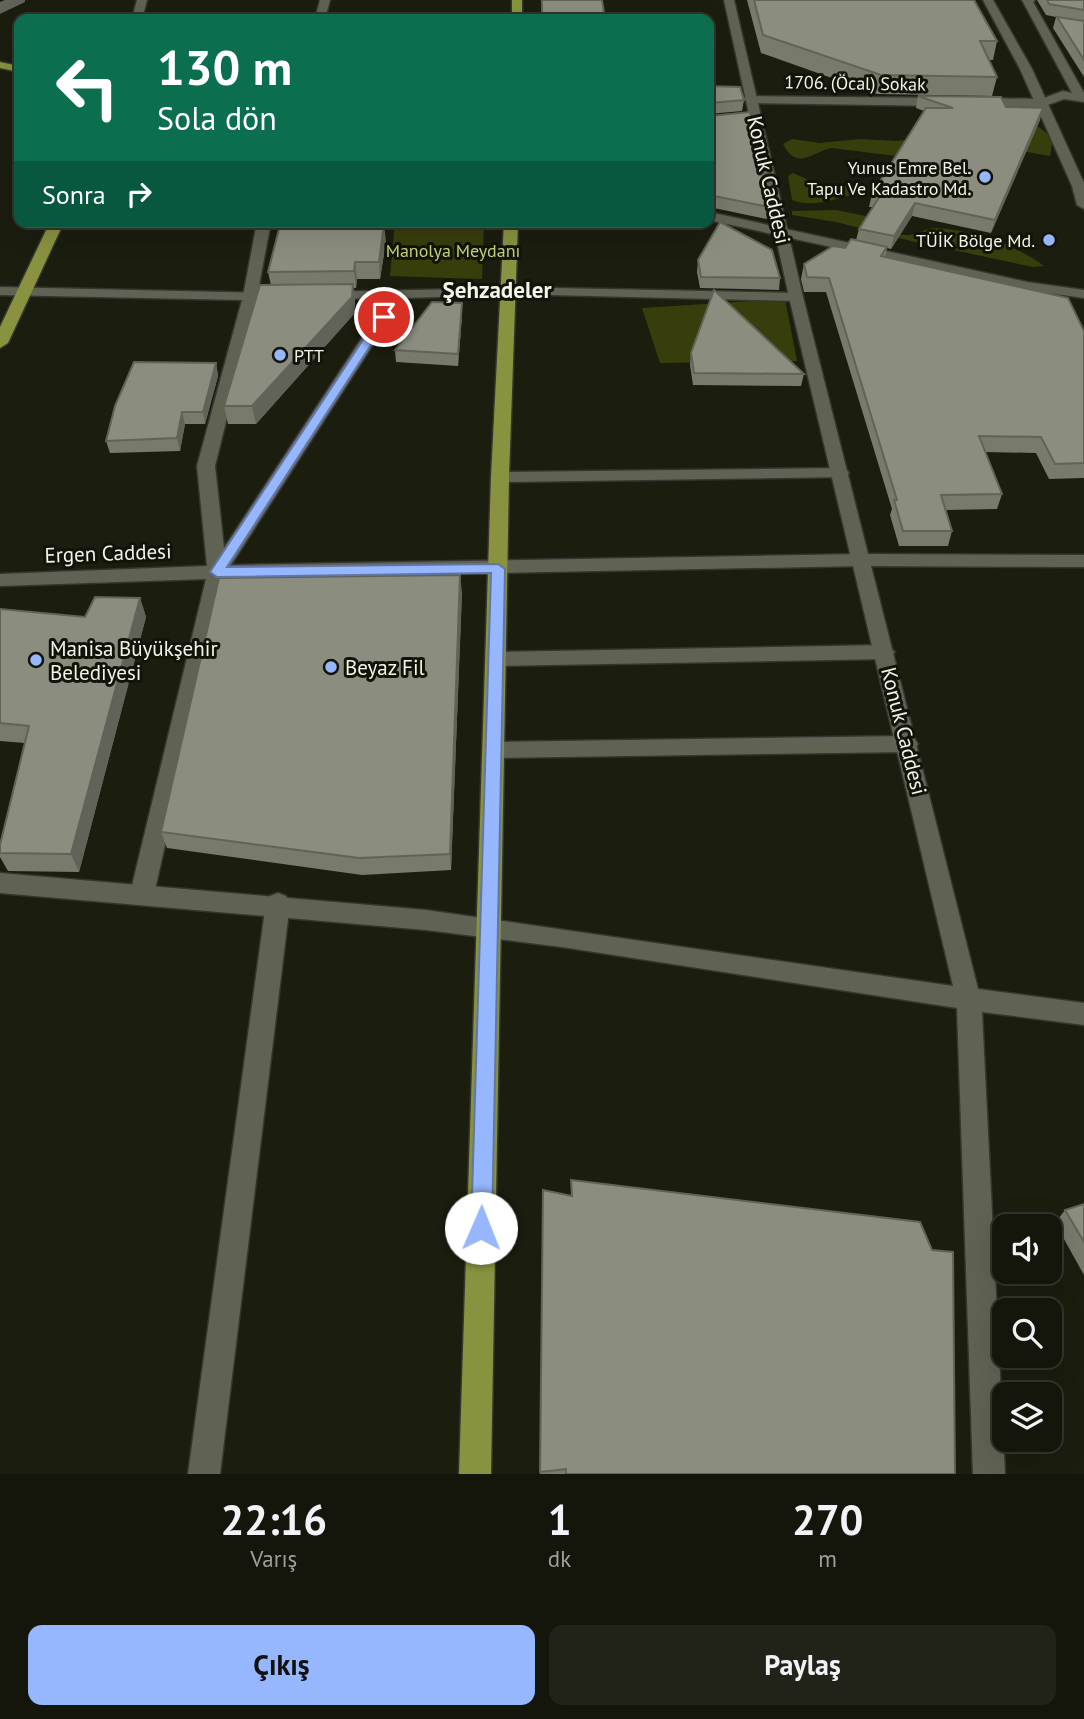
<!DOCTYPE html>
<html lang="tr">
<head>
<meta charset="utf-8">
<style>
	:root { --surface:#14160b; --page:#212319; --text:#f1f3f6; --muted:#9d9f9d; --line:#33352c; --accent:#96b6fd }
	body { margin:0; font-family:"PT Sans",sans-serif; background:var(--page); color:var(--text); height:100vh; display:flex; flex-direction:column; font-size:26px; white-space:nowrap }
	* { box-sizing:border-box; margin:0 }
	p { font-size:23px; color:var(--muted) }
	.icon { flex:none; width:38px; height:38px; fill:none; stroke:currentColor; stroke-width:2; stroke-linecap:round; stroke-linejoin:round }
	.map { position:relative; height:1474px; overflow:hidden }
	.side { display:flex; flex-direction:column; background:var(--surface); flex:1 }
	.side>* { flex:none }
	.banner { position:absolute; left:14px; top:14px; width:700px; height:214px; border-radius:14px; box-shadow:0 7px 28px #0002,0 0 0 2px var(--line); background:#0b6e4f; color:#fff; overflow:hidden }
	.fabs { position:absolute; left:992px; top:1214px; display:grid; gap:14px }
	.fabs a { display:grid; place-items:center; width:70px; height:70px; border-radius:14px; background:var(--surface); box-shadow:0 7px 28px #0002,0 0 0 2px var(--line); font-size:35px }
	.pin { position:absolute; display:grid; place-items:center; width:60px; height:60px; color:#fff; margin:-30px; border:4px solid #fff; border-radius:50%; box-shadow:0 2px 7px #0007 }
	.me { position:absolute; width:77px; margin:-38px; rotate:1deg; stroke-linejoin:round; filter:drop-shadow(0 0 5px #0008) }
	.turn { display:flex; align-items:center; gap:24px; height:147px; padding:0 28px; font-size:32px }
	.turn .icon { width:91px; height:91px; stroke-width:2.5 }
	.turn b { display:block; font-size:49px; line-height:60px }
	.then { display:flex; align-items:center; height:66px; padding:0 28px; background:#0003; gap:14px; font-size:26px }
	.eta { display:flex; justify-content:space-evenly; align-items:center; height:119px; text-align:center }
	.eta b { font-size:42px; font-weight:700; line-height:49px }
	.primary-button { display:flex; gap:14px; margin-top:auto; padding:14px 28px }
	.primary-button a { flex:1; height:80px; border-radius:14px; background:var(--accent); color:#111; font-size:28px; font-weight:700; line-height:80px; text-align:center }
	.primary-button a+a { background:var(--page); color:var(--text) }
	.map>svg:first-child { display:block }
	.green { fill:#383e0b }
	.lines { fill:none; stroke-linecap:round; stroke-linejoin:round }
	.pedestrian-casing { stroke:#353630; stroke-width:3 }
	.minor-casing { stroke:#353630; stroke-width:3 }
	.tertiary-casing { stroke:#353630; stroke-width:3 }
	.secondary-casing { stroke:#353630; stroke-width:3 }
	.primary-casing { stroke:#353630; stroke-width:3 }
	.pedestrian { fill:#606353; fill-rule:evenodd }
	.minor { fill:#606353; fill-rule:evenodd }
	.tertiary { fill:#606353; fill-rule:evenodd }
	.secondary { fill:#606353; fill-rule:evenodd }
	.primary { fill:#89923f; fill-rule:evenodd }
	.wall { fill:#787a6c }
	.shaded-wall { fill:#616358 }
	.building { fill:#8b8e7e; stroke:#616358; stroke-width:2 }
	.route { fill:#96b6fd; stroke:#6276a4; stroke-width:2 }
	.poi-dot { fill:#96b6fd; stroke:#121407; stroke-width:2.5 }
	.labels { text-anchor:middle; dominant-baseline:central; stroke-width:6; stroke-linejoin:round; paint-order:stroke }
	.far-street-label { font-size:18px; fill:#f3f4eb; stroke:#121407 }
	.far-poi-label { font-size:18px; fill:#f3f4eb; stroke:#121407; text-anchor:end }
	.far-park-label { font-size:18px; fill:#c6d275; stroke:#121407 }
	.street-label { font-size:21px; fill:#f3f4eb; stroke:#121407 }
	.poi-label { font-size:21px; fill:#f3f4eb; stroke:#121407; text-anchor:start }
	.far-district-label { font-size:23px; font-weight:bold; fill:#f3f4eb; stroke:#121407 }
</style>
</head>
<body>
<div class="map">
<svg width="1084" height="1474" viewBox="0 0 1084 1474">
	<rect width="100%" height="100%" fill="#1b1d0f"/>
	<g class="green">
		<path d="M1036,125L1053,138L1050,156L1004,148L904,157L832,148C814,150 798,173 783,144L792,139L819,143L860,139L896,141Z"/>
		<path d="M793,173L820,185L841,184L855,190V194C835,199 812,208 792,200L788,176Z"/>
		<path d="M836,210L876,218C883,228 897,236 909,235C919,234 926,228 936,228C972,230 1016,245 1044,266L1033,267L911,241L836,222L792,215V211Z"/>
		<polygon points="395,222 484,222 482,279 390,276"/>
		<polygon points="785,299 797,361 660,363 642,308"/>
	</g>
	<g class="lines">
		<g class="pedestrian-casing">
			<g id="pedestrian">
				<polygon points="320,0 330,0 325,19 315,19"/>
				<polygon points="257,222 271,222 257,296 250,300 243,296"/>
				<polygon points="508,287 796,293 803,297 796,301 503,294 501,291"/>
				<polygon points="840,468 846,469 849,473 846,477 500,482 491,477 500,472"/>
				<polygon points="885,645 895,652 885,659 497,666 487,659 497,652"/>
				<polygon points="907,736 914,738 918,744 914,750 907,752 494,758 487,756 483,750 487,744 494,742"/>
			</g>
		</g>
		<g class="minor-casing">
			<g id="minor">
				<polygon points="1022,0 1035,0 1033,2 1084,93 1084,102 1064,99 1042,107 976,106 970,102 976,98 1041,99 1063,91 1072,93"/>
				<polygon points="746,96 944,98 950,102 944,106 750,103 744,99"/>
				<polygon points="0,287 270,293 270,299 256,300 215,466 224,548 388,298 325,299 318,295 320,292 513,288 515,291 508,295 403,298 231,565 862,554 1084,555 1084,567 862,566 225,578 154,894 150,901 142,904 134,901 130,894 206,579 0,586 0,574 207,566 197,466 242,300 0,295"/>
				<polygon points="278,893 286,896 290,903 220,1474 188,1474 266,903 270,896"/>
			</g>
		</g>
		<g class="tertiary-casing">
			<g id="tertiary">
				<polygon points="724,0 734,0 803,297 978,989 1084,1003 1084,1025 982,1012 1005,1474 973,1474 957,1008 562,947 426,930 0,893 0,873 426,910 953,986 789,297"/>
				<polygon points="983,0 993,0 1032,69 1084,183 1084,209 1077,205 1072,186 1020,69"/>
			</g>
		</g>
		<g class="secondary-casing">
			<g id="secondary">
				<polygon points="137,0 147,0 142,19 132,19"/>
				<polygon points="709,212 1027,282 1084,290 1084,298 1027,290 709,220"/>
			</g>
		</g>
		<g class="primary-casing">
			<g id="primary">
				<rect x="512" y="0" width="10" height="19"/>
				<polygon points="0,62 19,66 19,72 0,68"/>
				<polygon points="50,222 64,222 8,343 0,348 0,327"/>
				<polygon points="504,222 518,222 509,477 491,1474 459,1474 491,477"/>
			</g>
		</g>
		<use href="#pedestrian" class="pedestrian"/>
		<use href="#minor" class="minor"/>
		<use href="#tertiary" class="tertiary"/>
		<use href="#secondary" class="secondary"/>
		<use href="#primary" class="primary"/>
	</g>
	<g class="wall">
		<polygon points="747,0 974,0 997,41 993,60 989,60 997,77 992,96 877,94 761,53"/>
		<polygon points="1037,0 1084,0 1084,77 1053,28 1056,17 1046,15"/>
		<polygon points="709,86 744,100 742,111 709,114 769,207 767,219 709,207"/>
		<polygon points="918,96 1006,107 1040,120 991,233 912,216 891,249 887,248 885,257 1084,331 1084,478 1049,479 1036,453 985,452 1002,494 997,509 946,510 952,531 948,546 899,546 890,515 892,509 826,292 804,292 801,279 804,264 845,248 856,240 859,229 873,207 869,207 872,194 924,111 916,108"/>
		<polygon points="386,241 380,279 357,279 356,288 353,288 355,301 354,314 256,424 228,424 224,406 271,285 268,272"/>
		<polygon points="698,260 780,278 779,290 700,288 697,272"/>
		<polygon points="462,303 462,315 458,366 396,362 395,350"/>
		<polygon points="691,353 804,374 801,386 693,385 690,365"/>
		<polygon points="216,363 218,376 205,424 185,424 180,451 110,453 106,441"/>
		<polygon points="462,592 451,870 362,875 167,848 161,832"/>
		<polygon points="140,598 146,617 79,872 8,871 0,857 0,845 25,743 0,741 0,609 85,617"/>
		<polygon points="571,1180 955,1474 540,1474 543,1190 571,1196"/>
		<polygon points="1084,1204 1084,1275 1055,1223 1065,1210"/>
	</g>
	<g class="shaded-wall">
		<polygon points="5,0 25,0 25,2 0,14 0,2"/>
		<polygon points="1043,108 1040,120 991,233 995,220"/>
		<polygon points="915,203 912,216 891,249 894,236"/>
		<polygon points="384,224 386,241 380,279 379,262"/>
		<polygon points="355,262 357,279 356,288 354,271"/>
		<polygon points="353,284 355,301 354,314 256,424 252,406"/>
		<polygon points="462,303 462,315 458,366 458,354"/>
		<polygon points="216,363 218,376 205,424 203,412"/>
		<polygon points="182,412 185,424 180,451 177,438"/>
		<polygon points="460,575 462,592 451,870 450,854"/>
		<polygon points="140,598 146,617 79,872 71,854"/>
	</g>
	<g class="building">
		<polygon points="542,0 602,0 605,19 542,19"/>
		<polygon points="754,0 974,0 997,41 980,41 997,77 881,75 763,35"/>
		<polygon points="1047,0 1084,0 1084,10 1049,4"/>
		<polygon points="1057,17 1084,21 1084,60"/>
		<polygon points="709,86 740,87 744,100 710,103 709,108"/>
		<polygon points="918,96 1001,97 1006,107 1043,108 995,220 915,203 894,236 859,229 880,196 872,194 926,108 953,108"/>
		<polygon points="750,112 769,207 709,195 709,114 710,116"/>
		<polygon points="720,222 772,250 780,278 701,277 698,260"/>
		<polygon points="384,224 379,262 355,262 354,271 268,272 280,225"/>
		<polygon points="851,239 887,247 881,256 1068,298 1084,331 1084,463 1055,464 1041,437 979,436 1002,494 941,495 952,531 903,531 894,500 897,500 829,278 807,277 804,264 833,246 845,248"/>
		<polygon points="353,284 352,297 252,406 224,406 260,285"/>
		<polygon points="714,290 804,374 694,373 691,353"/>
		<polygon points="432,302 462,303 458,354 395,350"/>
		<polygon points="134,362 216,363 203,412 182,412 177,438 106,441 115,406"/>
		<polygon points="460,575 450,854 359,858 161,832 219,578"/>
		<polygon points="95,597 140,598 71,854 0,853 0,845 29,726 0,723 0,609 85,617"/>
		<polygon points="571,1180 920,1222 932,1250 953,1252 955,1474 566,1474 566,1469 540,1472 543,1190 572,1196"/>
		<polygon points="1084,1204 1084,1242 1065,1210"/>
	</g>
	<polygon class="route" points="380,314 389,317 227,567 498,564 505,569 492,1228 489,1235 481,1238 474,1235 471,1228 491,573 217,577 210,572"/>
	<g class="poi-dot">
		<circle cx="985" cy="177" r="7"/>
		<circle cx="1049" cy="240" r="7"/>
		<circle cx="280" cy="355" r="7"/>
		<circle cx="36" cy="660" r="7"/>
		<circle cx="331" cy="667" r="7"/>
	</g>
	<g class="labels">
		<g class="far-street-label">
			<text transform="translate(855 83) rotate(1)">1706. (Öcal) Sokak</text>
		</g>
		<g class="far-poi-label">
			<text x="971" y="167">Yunus Emre Bel.<tspan x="971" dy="21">Tapu Ve Kadastro Md.</tspan></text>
			<text x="1035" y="240">TÜİK Bölge Md.</text>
			<text x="294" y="355" text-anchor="start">PTT</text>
		</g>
		<g class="far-park-label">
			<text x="453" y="250">Manolya Meydanı</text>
		</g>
		<g class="street-label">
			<text transform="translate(769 180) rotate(77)">Konuk Caddesi</text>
			<text transform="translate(108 553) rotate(-2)">Ergen Caddesi</text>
			<text transform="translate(904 731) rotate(76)">Konuk Caddesi</text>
		</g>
		<g class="poi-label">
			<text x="50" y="648">Manisa Büyükşehir<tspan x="50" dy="24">Belediyesi</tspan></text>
			<text x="345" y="667">Beyaz Fil</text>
		</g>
		<g class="far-district-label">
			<text x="497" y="289">Şehzadeler</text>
		</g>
	</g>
</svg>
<div class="fabs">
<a><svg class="icon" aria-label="sound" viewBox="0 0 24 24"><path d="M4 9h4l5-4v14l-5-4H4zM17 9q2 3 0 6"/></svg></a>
<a><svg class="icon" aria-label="search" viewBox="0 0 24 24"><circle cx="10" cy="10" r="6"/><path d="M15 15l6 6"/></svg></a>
<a><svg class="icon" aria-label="layers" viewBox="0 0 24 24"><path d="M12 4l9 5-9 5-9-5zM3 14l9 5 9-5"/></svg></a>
</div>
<div class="pin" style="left:384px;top:317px;background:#d93025"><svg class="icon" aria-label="arrive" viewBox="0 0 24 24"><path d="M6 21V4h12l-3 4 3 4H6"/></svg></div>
<svg class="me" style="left:481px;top:1228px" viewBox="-20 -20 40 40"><circle r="19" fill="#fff"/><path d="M0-13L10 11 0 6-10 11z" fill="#96b6fd"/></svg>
<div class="banner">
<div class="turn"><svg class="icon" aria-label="left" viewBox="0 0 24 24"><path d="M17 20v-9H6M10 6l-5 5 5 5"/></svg><div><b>130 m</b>Sola dön</div></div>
<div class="then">Sonra<svg class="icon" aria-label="right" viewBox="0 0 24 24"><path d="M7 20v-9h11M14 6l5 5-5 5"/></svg></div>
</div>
</div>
<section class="side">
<div class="eta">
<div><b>22:16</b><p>Varış</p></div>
<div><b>1</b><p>dk</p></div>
<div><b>270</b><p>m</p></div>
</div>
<div class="primary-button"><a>Çıkış</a><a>Paylaş</a></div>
</section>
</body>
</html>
